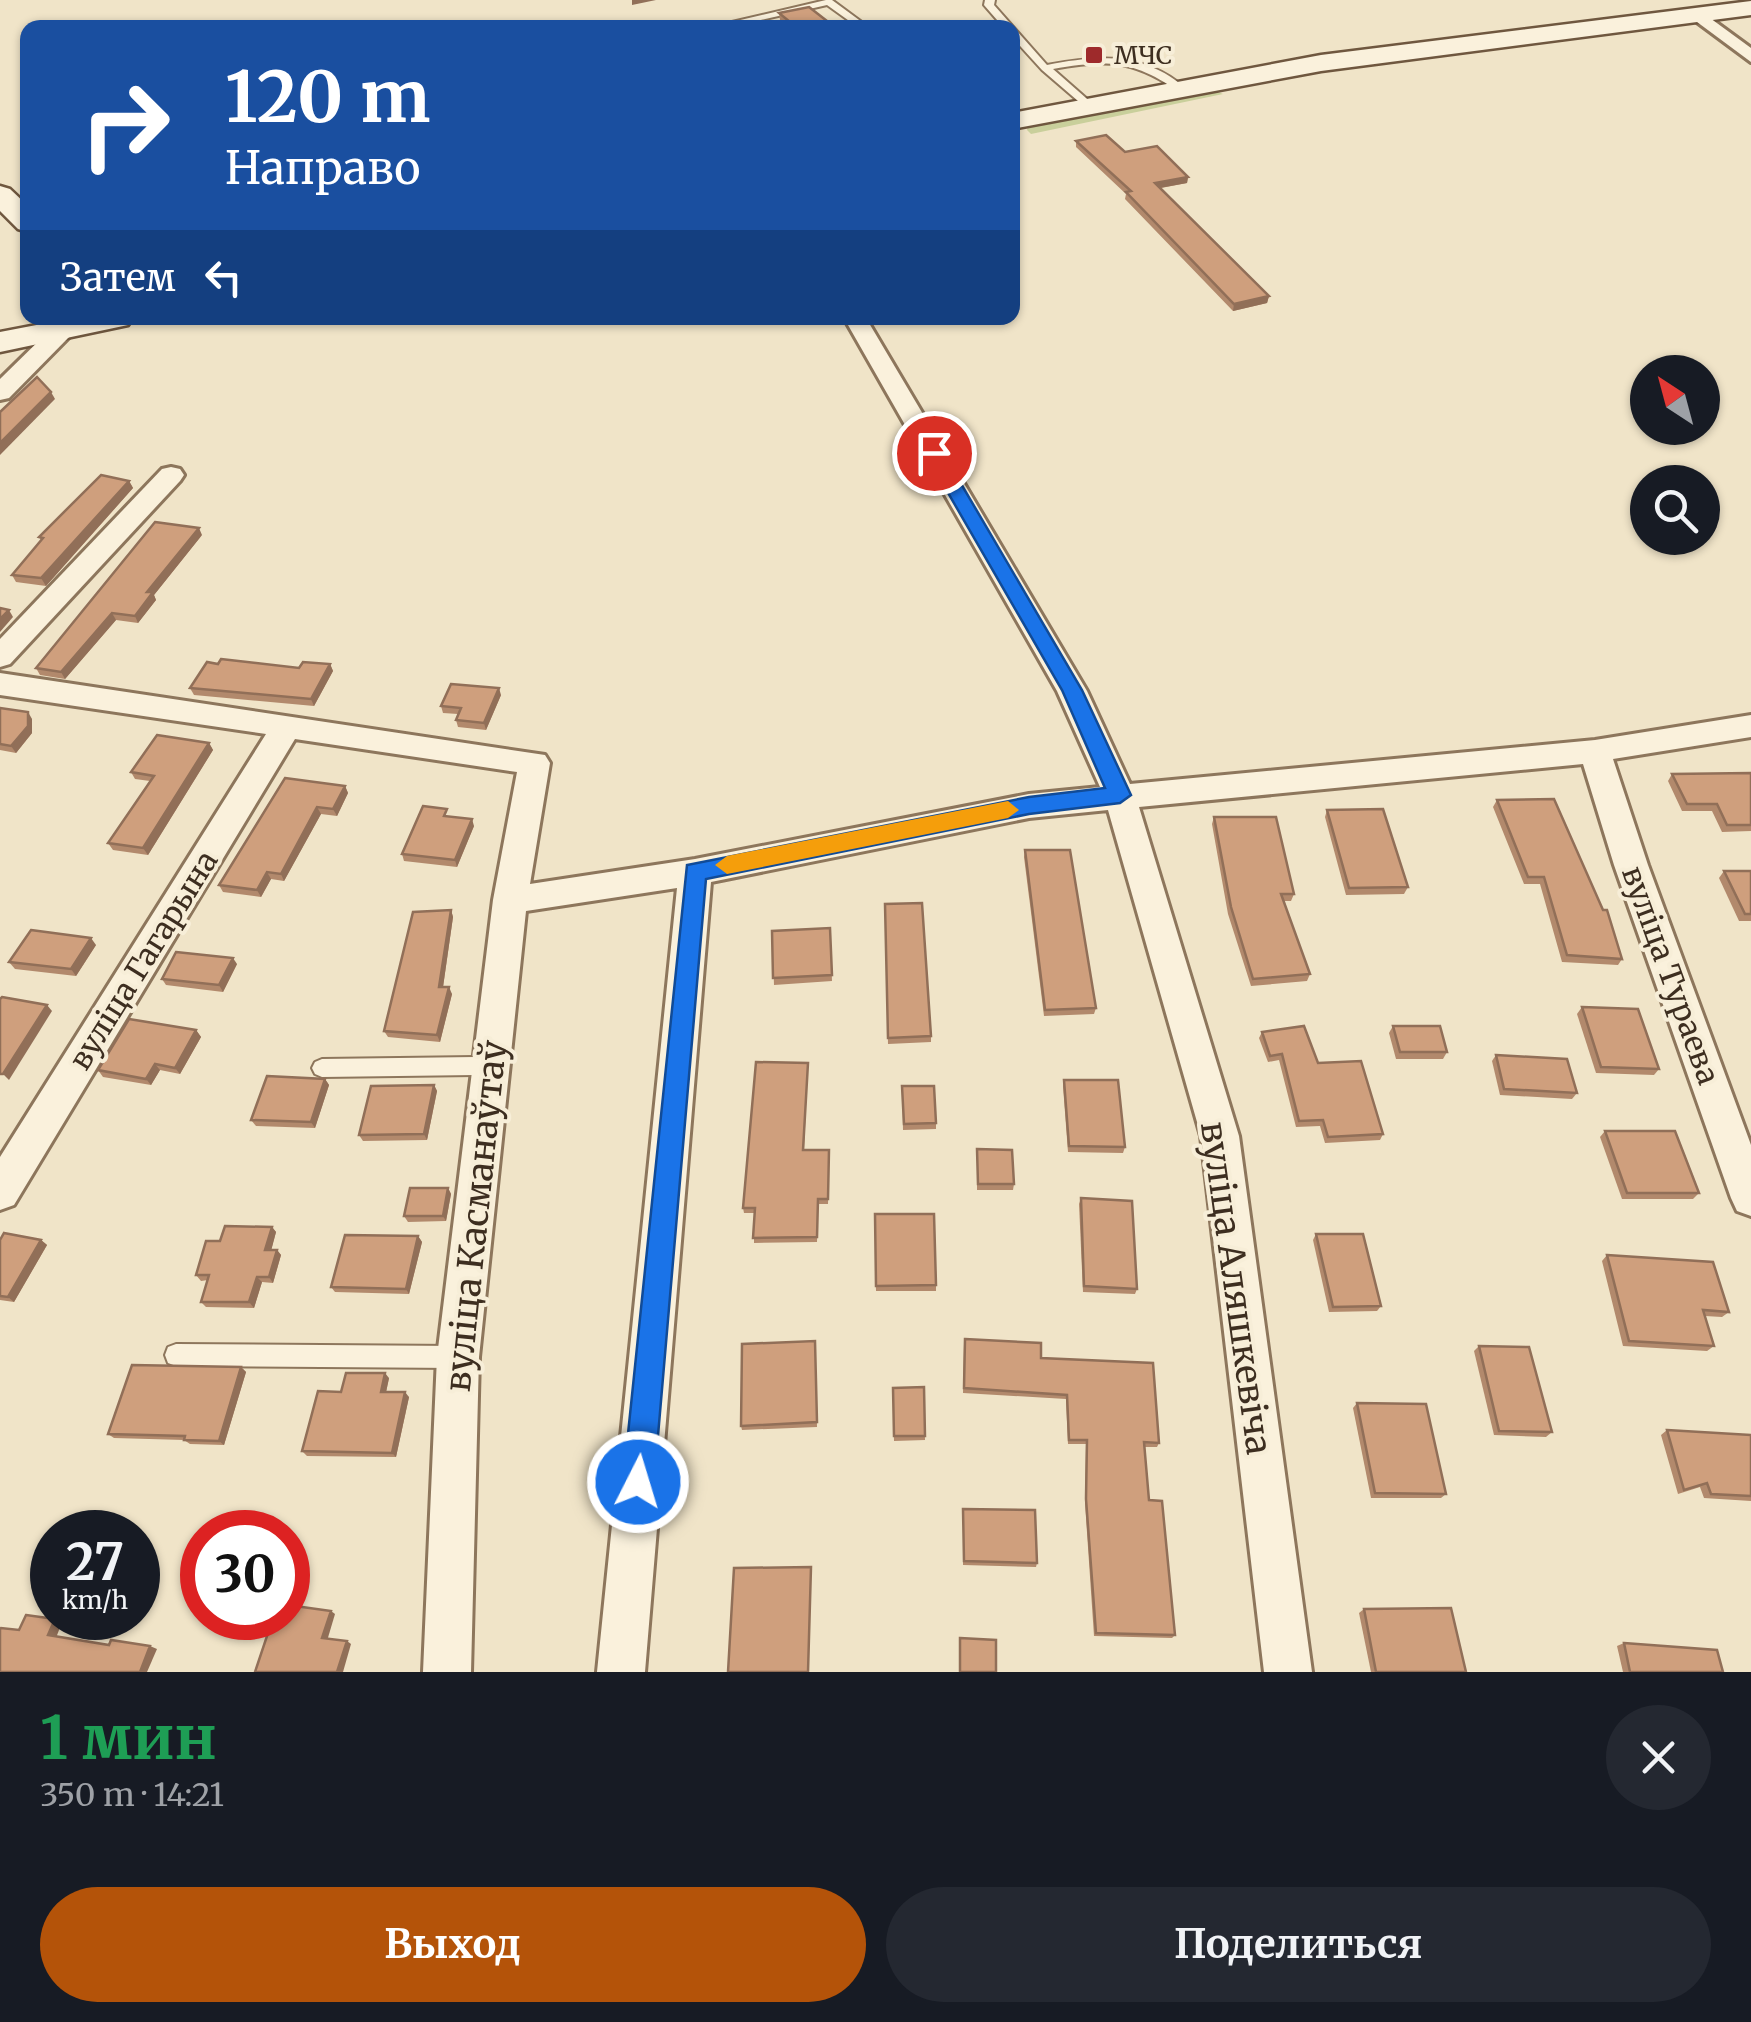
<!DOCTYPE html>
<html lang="ru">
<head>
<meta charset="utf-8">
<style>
	:root { --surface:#171b24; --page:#242831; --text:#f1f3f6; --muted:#9ea1a6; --accent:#b45309 }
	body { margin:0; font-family:Merriweather,serif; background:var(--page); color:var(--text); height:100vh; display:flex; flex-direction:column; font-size:38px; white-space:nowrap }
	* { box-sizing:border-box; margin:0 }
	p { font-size:32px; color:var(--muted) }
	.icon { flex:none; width:55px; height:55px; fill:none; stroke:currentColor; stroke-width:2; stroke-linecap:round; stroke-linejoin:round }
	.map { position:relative; height:1672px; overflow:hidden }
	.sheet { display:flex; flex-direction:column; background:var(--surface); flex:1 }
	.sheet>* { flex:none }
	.banner { position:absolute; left:20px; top:20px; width:1000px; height:305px; border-radius:20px; box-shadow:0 2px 8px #0004; background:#1a4fa0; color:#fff; overflow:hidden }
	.needle { width:65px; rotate:324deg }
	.buttons { position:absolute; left:1630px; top:355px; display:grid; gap:20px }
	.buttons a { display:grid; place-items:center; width:90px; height:90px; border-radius:50%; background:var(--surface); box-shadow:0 2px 8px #0004; font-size:50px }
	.speed { position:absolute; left:30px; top:1510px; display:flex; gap:20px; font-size:50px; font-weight:700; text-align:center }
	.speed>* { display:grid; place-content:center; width:130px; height:130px; border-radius:50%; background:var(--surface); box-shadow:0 2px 8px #0004; line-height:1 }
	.speed small { font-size:25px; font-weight:400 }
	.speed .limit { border:15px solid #d22; background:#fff; color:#111 }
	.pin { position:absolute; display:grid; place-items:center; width:85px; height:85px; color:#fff; margin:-42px; border:5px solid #fff; border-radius:50%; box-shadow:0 2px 10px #0007 }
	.me { position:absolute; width:110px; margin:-55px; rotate:5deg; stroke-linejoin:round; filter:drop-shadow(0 0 8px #0008) }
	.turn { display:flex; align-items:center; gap:35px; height:210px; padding:0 40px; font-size:45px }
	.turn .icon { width:130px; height:130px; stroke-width:2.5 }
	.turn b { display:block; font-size:70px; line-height:85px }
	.then { display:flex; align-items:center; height:95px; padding:0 40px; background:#0003; gap:20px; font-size:38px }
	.round { display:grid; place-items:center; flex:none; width:105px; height:105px; border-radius:52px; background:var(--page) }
	.overview { display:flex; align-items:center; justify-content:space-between; height:170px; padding:0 40px }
	h1 { font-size:60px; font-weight:700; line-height:75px; color:#1e9e55 }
	.action { display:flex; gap:20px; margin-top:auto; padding:20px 40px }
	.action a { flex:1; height:115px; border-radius:60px; background:var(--accent); color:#fff; font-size:40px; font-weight:700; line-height:115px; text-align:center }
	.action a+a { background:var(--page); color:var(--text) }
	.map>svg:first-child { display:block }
	.green { fill:#c9cf9b }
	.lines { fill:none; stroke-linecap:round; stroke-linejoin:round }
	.lane-casing { stroke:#8d765c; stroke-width:4 }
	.street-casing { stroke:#8d765c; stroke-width:6 }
	.secondary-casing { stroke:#6f573f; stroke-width:5 }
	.lane { fill:#faf1dc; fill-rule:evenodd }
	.street { fill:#faf1dc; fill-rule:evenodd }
	.secondary { fill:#faf1dc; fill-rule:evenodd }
	.wall { fill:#b2896c }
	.shaded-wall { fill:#916f58 }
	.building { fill:#cf9f7d; stroke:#916f58; stroke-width:2.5 }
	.route { fill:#1a73e8; stroke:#114b97; stroke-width:2.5 }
	.slow { fill:#f59e0b }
	.poi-dot { fill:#9e2a2b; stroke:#f7eed8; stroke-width:4 }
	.labels { text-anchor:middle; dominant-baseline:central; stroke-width:8; stroke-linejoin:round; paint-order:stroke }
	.far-poi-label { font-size:25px; fill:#3d2e20; stroke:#f7eed8; text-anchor:start }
	.street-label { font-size:30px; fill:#3d2e20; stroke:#f7eed8 }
	.near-street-label { font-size:35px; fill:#3d2e20; stroke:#f7eed8 }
</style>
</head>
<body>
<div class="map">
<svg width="1751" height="1672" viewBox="0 0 1751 1672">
	<rect width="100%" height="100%" fill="#f0e4c8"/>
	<polygon class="green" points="1210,89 1223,94 1031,134 1027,130 1028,126"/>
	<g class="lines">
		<g class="lane-casing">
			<g id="lane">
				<polygon points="826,0 832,0 870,28 859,28 827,5 725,28 706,28"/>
				<path d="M985,0H995L994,5L1047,65C1098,55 1143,52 1184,87L1175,89C1131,59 1104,60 1053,69L1094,105L1085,107L1042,70L1012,37V28H1004L984,5Z"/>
				<polygon points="475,1057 482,1060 485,1066 482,1072 475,1075 322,1077 315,1074 312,1068 315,1062 322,1059"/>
				<polygon points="176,1344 457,1346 465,1349 468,1357 465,1365 457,1368 176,1366 168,1363 165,1355 168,1347"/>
			</g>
		</g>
		<g class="street-casing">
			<g id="street">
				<polygon points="1699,10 1751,48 1751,62 1693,19 1690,15"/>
				<polygon points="844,318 866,318 1087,691 1130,784 1595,740 1751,715 1751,737 1613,759 1648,865 1751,1145 1751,1216 1737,1211 1731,1198 1614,865 1583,764 1139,807 1239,1136 1312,1672 1264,1672 1201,1136 1108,810 1029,818 711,882 645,1672 597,1672 677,888 526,911 479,1357 471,1672 423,1672 437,1357 493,900 517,772 295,739 14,1205 0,1210 0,1157 266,734 0,695 0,673 545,755 550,763 530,884 695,859 1029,794 1100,787 1057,691"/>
				<polygon points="64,322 76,329 72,334 9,398 0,400 0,379 56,324"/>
				<polygon points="171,467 180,469 184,475 180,481 10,664 0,667 0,639 162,469"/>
			</g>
		</g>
		<g class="secondary-casing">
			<g id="secondary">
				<polygon points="1751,1 1751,15 1321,71 1012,129 1012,113 1321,55"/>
				<polygon points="0,186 10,189 28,206 28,232 18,229 0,211"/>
				<polygon points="73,318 133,318 128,325 0,352 0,332"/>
			</g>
		</g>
		<use href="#lane" class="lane"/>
		<use href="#street" class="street"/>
		<use href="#secondary" class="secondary"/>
	</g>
	<g class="wall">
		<polygon points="779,13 836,28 789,27 780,20"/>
		<polygon points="1076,141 1125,152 1188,177 1187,183 1161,188 1269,296 1267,303 1233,311 1125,199 1126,194 1076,147"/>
		<polygon points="129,481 133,488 46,586 16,582 12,575 41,540 39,537"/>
		<polygon points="202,535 154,595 156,600 138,623 116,620 65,679 40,675 36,668"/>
		<polygon points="330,664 333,671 314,706 194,695 190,688"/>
		<polygon points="501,695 486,730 458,727 456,720 458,714 443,713 441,706"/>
		<polygon points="0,708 32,719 32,733 16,753 0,750"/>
		<polygon points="209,743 213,750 148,855 113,850 108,843 150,781 135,779 131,772"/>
		<polygon points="1751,773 1751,831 1722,832 1712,811 1682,811 1668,781 1672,774"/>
		<polygon points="345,786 348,793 337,816 321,814 284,881 271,879 261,897 223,892 219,885"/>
		<polygon points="1497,800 1622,959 1618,965 1562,962 1540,884 1524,884 1493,807"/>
		<polygon points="1327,810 1408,887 1404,894 1346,895 1325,817"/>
		<polygon points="449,816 474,826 457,867 404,861 402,854"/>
		<polygon points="1214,817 1294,894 1291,901 1283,901 1310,974 1307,981 1251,986 1228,914 1212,824"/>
		<polygon points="1025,850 1096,1008 1094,1014 1044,1016 1024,857"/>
		<polygon points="1724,871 1751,871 1751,921 1739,921 1719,878"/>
		<polygon points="885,904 931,1036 931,1042 888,1044"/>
		<polygon points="451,910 453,917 443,987 452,994 440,1042 388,1037 384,1031"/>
		<polygon points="830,928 832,981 774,985 772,931"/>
		<polygon points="96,945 76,976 15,969 9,962"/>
		<polygon points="237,964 223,992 166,985 162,979"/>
		<polygon points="1582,1007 1659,1069 1654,1075 1596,1073 1577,1014"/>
		<polygon points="1393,1026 1447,1052 1443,1059 1396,1059 1389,1033"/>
		<polygon points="196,1030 201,1037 180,1074 160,1070 151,1085 103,1077 98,1070"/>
		<polygon points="1262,1032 1318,1063 1383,1134 1380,1140 1325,1143 1320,1126 1296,1127 1279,1060 1268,1062 1259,1038"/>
		<polygon points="1496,1055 1577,1093 1572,1099 1500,1095 1492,1061"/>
		<polygon points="808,1063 804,1150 829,1156 828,1204 818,1204 817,1242 754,1243 754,1213 744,1213 743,1208"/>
		<polygon points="325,1079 329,1085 315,1128 256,1126 251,1120"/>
		<polygon points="1064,1080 1125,1147 1123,1153 1068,1152 1063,1086"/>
		<polygon points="434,1085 437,1091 427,1140 363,1141 359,1135"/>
		<polygon points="902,1086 936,1123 936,1129 903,1130"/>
		<polygon points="1605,1131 1699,1193 1693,1199 1622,1199 1600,1137"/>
		<polygon points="977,1149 1014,1184 1013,1190 977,1190"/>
		<polygon points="448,1188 451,1194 446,1221 408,1222 404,1216"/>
		<polygon points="1081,1198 1137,1289 1135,1294 1083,1292 1079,1204"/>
		<polygon points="875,1214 936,1285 936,1291 876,1291"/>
		<polygon points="272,1227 276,1232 271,1250 277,1250 281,1255 273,1283 262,1282 254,1308 206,1307 201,1302 208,1280 201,1281 196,1275 220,1241"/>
		<polygon points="1316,1234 1381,1306 1377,1311 1329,1312 1313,1240"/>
		<polygon points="418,1236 422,1242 409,1294 335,1292 331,1287"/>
		<polygon points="0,1240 41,1240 47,1245 14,1302 0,1300"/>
		<polygon points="1607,1255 1729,1312 1722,1317 1705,1316 1714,1346 1707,1351 1623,1346 1602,1261"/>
		<polygon points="815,1341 817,1427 742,1430 741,1426"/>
		<polygon points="964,1344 1041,1358 1159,1443 1157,1447 1145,1447 1149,1500 1175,1635 1172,1638 1094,1636 1085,1503 1086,1444 1068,1444 1066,1399 963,1393"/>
		<polygon points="1479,1346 1552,1432 1546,1437 1494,1435 1474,1351"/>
		<polygon points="241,1367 246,1372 224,1445 190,1444 184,1440 114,1438 108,1434"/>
		<polygon points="389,1378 386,1392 409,1397 396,1457 307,1456 302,1451 341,1392"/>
		<polygon points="924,1387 925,1440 894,1441 893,1388"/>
		<polygon points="1357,1403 1446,1494 1441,1498 1371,1498 1353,1408"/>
		<polygon points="1667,1430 1751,1435 1751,1501 1704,1498 1700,1487 1678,1494 1661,1435"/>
		<polygon points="963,1509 1037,1563 1036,1567 963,1565"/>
		<polygon points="1364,1609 1466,1672 1371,1672 1359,1613"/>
		<polygon points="1624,1643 1723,1672 1623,1672 1617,1646"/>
	</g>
	<g class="shaded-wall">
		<polygon points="632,0 656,0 632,5"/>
		<polygon points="1188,177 1187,183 1154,189 1155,183"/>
		<polygon points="1269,296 1267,303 1233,311 1234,304"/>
		<polygon points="51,392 55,399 0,455 0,443"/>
		<polygon points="129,481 133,488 46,586 41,578"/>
		<polygon points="199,528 202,535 154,595 156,600 138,623 135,616 147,592"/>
		<polygon points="9,610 13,617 0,632 0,619"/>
		<polygon points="112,613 116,620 65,679 61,672"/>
		<polygon points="330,664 333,671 314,706 311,699"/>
		<polygon points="499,688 501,695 486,730 484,723"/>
		<polygon points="28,712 32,719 32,733 16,753 11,746"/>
		<polygon points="209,743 213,750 148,855 143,848"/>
		<polygon points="345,786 348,793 337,816 333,809"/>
		<polygon points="317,807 321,814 284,881 281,874"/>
		<polygon points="472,819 474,826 457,867 455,860"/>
		<polygon points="267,872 271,879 261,897 257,890"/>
		<polygon points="451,910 453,917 442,994 439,987"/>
		<polygon points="91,938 96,945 76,976 71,969"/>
		<polygon points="233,958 237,964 223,992 219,985"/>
		<polygon points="449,987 452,994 440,1042 437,1035"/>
		<polygon points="47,1005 52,1011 9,1080 3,1074"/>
		<polygon points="196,1030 201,1037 180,1074 175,1068"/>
		<polygon points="155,1064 160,1070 151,1085 146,1079"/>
		<polygon points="325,1079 329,1085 315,1128 311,1122"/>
		<polygon points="434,1085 437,1091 427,1140 424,1134"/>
		<polygon points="448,1188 451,1194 446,1221 443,1216"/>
		<polygon points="272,1227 276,1232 270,1255 265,1250"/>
		<polygon points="418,1236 422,1242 409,1294 406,1289"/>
		<polygon points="41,1240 47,1245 14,1302 8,1297"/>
		<polygon points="277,1250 281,1255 273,1283 269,1277"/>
		<polygon points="257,1277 262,1282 254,1308 249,1302"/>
		<polygon points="241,1367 246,1372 224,1445 219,1441"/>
		<polygon points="385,1373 389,1378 385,1397 381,1392"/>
		<polygon points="405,1392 409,1397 396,1457 392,1453"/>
		<polygon points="331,1611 335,1614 327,1641 322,1638"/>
		<polygon points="55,1619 62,1622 56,1638 48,1635"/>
		<polygon points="347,1641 351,1644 343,1672 337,1672"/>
		<polygon points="150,1646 157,1649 147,1672 140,1672"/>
	</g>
	<g class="building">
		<polygon points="809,7 836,28 786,28 795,26 779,13"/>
		<polygon points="1106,135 1125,152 1157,146 1188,177 1155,183 1269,296 1234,304 1126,192 1131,191 1076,141"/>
		<polygon points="37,377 51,392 0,443 0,412"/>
		<polygon points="101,475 129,481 41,578 12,575 43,538 39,537"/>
		<polygon points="155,522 199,528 147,592 153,592 135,616 112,613 61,672 36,668"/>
		<polygon points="0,608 9,610 0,619"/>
		<polygon points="221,659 299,668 303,662 330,664 311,699 190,688 207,662 218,664"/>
		<polygon points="451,684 499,688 484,723 456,720 461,708 441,706"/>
		<polygon points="0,708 28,712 28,726 11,746 0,744"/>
		<polygon points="157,735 209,743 143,848 108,843 154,776 131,772"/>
		<polygon points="1751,773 1751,825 1727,825 1717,804 1687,804 1672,774"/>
		<polygon points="285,778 345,786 333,809 317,807 281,874 267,872 257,890 219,885"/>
		<polygon points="1554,799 1603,910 1607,910 1622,959 1567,955 1544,877 1528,877 1497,800"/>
		<polygon points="423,806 447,809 444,816 472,819 455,860 402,854"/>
		<polygon points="1383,809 1408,887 1349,888 1327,810"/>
		<polygon points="1214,817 1276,817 1294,894 1281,894 1310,974 1253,979 1231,907"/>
		<polygon points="1025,850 1070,850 1096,1008 1045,1010"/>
		<polygon points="1724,871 1751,871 1751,914 1745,914"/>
		<polygon points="922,903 931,1036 888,1038 885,904"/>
		<polygon points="451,910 439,987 449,987 437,1035 384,1031 413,912"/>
		<polygon points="830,928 832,975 773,978 772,931"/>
		<polygon points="31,930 91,938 71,969 9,962"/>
		<polygon points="176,952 233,958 219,985 162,979"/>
		<polygon points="2,997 47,1005 3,1074 0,1074 0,999"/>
		<polygon points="1582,1007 1638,1009 1659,1069 1601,1067"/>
		<polygon points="129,1019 196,1030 175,1068 155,1064 146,1079 98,1070"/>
		<polygon points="1304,1026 1318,1063 1361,1061 1383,1134 1328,1137 1323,1120 1299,1121 1282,1054 1270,1056 1262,1032"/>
		<polygon points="1393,1026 1440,1026 1447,1052 1400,1052"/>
		<polygon points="1496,1055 1567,1059 1577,1093 1504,1089"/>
		<polygon points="756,1062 808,1063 803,1150 829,1150 828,1199 818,1199 817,1237 753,1238 755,1208 743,1208"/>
		<polygon points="267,1076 325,1079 311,1122 251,1120"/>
		<polygon points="1064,1080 1118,1080 1125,1147 1069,1146"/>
		<polygon points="434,1085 424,1134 359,1135 371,1086"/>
		<polygon points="902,1086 934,1086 936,1123 904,1124"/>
		<polygon points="1605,1131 1675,1131 1699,1193 1627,1193"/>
		<polygon points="977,1149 1012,1150 1014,1184 978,1184"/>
		<polygon points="410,1188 448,1188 443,1216 404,1216"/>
		<polygon points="1081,1198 1132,1201 1137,1289 1084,1286"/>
		<polygon points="875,1214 934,1214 936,1285 876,1286"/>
		<polygon points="225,1226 272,1227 265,1250 277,1250 269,1277 257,1277 249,1302 201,1302 209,1275 196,1275 206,1241 220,1241"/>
		<polygon points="4,1233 41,1240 8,1297 0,1296 0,1240"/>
		<polygon points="1316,1234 1363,1234 1381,1306 1333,1307"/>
		<polygon points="345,1235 418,1236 406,1289 331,1287"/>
		<polygon points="1607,1255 1713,1262 1729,1312 1703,1310 1714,1346 1629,1341"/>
		<polygon points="965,1339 1041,1343 1041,1358 1153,1363 1159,1443 1144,1442 1149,1500 1162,1501 1175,1635 1096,1633 1086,1499 1087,1440 1069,1440 1067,1395 964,1388"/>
		<polygon points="815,1341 817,1422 741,1426 742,1344"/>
		<polygon points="1479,1346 1529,1347 1552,1432 1499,1431"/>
		<polygon points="132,1365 241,1367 219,1441 184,1440 185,1436 108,1434"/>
		<polygon points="346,1373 385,1373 381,1392 405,1392 392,1453 302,1451 318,1391 341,1392"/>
		<polygon points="924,1387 925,1436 894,1436 893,1388"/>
		<polygon points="1357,1403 1426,1404 1446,1494 1375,1493"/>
		<polygon points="1667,1430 1751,1435 1751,1496 1711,1494 1707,1483 1684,1490"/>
		<polygon points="963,1509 1035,1510 1037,1563 964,1561"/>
		<polygon points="811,1567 808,1672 728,1672 734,1568"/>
		<polygon points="288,1605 331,1611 322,1638 347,1641 337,1672 255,1672 273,1618 288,1618"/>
		<polygon points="1451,1608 1466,1672 1376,1672 1364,1609"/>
		<polygon points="26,1615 55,1619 48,1635 109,1645 111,1640 150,1646 140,1672 0,1672 0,1629 1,1628 19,1630"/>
		<polygon points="960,1638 996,1640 996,1672 960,1672"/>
		<polygon points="1624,1643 1717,1650 1723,1672 1630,1672"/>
	</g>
	<polygon class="route" points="934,448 943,453 1082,690 1131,795 1120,803 1029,814 706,879 654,1482 650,1493 638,1497 627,1493 623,1482 687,865 1029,797 1105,788 1062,690 925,453"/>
	<polygon class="slow" points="1008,801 1019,810 1008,818 727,874 715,865 727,856"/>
	<rect class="poi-dot" x="1084" y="45" width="20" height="20" rx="5"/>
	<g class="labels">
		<g class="far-poi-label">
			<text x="1114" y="55">МЧС</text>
		</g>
		<g class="street-label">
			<text transform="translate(143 960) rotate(-58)">вуліца Гагарына</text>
			<text transform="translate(1671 975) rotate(70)">вуліца Тураева</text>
		</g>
		<g class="near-street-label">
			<text transform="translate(476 1216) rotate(-84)">вуліца Касманаўтаў</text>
			<text transform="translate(1236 1288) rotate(82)">вуліца Аляшкевіча</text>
		</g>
	</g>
</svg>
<div class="buttons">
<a><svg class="needle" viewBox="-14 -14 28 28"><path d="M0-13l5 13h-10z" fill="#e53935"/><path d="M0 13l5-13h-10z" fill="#9ea1a6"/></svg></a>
<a><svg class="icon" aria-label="search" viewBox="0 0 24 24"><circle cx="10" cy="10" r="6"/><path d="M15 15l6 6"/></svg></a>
</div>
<div class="speed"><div>27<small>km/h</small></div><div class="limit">30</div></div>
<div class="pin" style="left:934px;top:453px;background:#d93025"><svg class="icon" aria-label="arrive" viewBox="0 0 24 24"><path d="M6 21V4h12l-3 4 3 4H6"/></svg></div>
<svg class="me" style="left:638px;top:1482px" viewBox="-20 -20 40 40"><circle r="17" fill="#1a73e8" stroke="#fff" stroke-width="3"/><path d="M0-11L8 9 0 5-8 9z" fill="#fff"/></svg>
<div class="banner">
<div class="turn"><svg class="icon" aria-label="right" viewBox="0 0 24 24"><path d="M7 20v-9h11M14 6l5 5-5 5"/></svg><div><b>120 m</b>Направо</div></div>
<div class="then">Затем<svg class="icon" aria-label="left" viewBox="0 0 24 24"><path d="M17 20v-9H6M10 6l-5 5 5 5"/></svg></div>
</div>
</div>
<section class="sheet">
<div class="overview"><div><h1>1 мин</h1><p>350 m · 14:21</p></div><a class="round"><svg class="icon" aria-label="close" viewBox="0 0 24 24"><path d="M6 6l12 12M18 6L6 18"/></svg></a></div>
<div class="action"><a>Выход</a><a>Поделиться</a></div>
</section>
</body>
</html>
